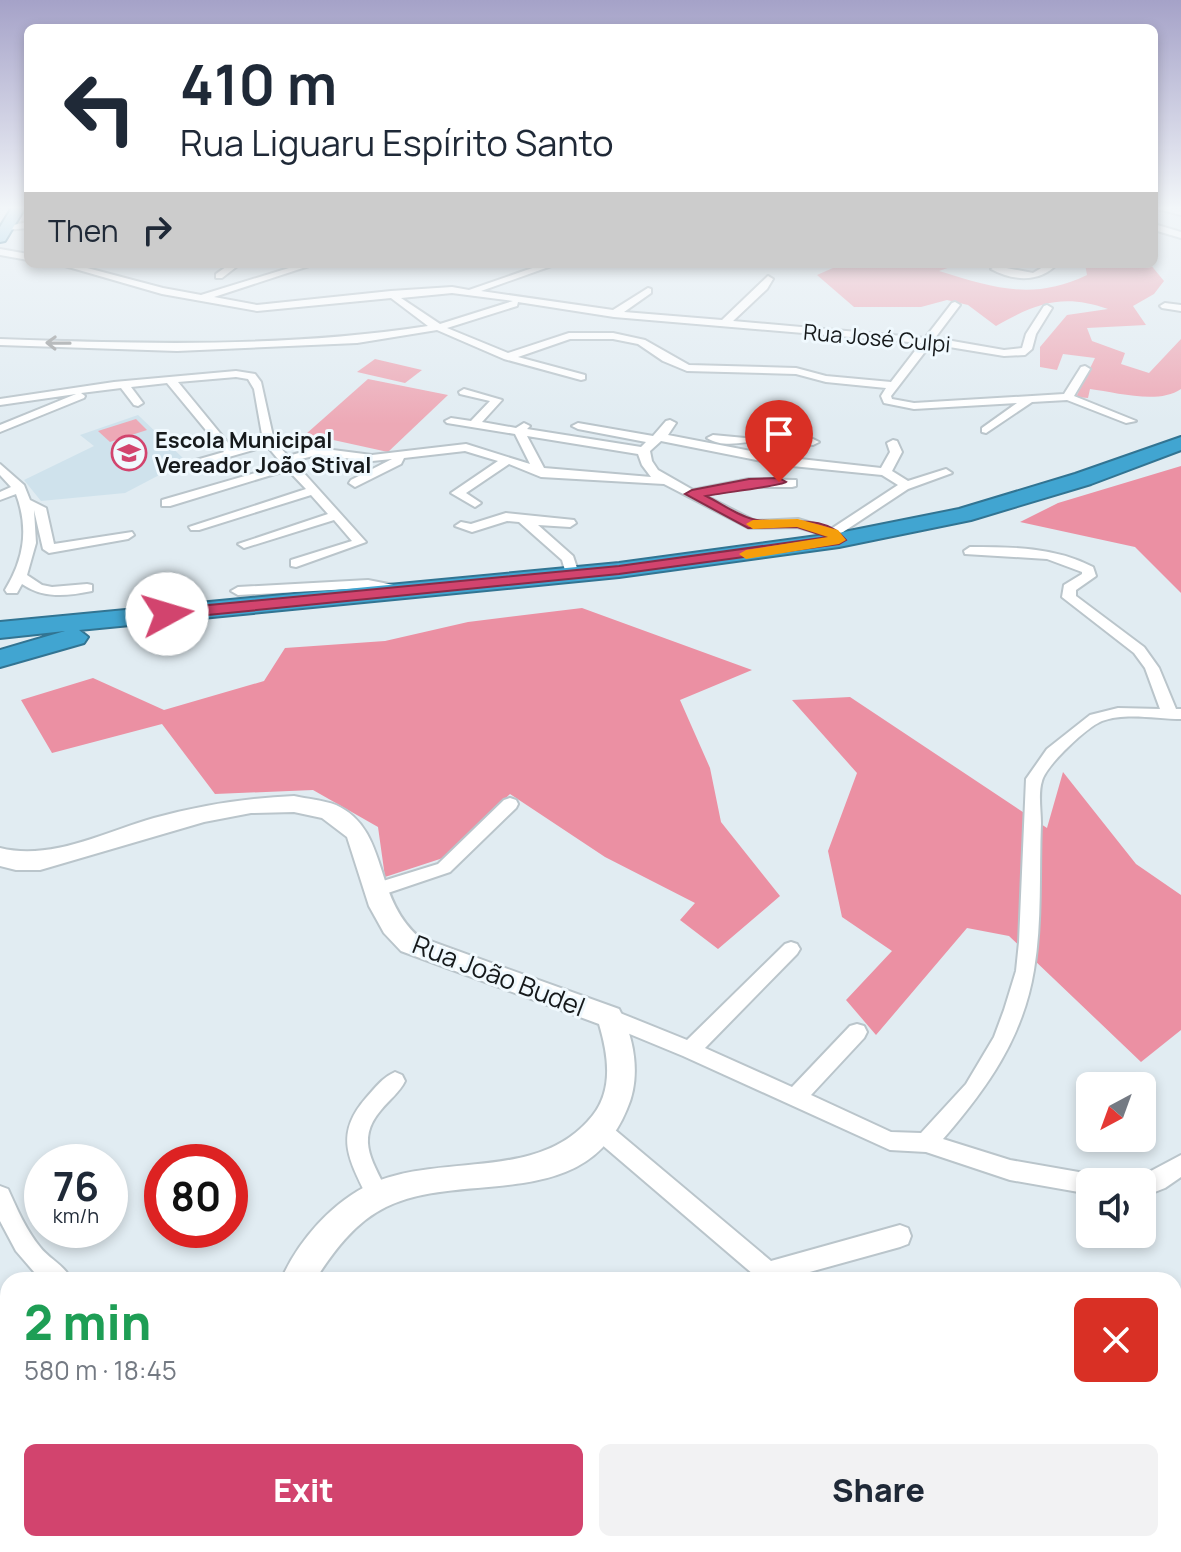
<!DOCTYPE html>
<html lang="en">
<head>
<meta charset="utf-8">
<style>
	:root { --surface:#fff; --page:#f2f2f3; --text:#1f2937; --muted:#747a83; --accent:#d2446e }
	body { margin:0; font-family:Manrope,sans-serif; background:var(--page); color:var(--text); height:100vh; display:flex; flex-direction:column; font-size:30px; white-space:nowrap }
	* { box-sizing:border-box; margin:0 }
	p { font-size:26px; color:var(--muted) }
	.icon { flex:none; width:44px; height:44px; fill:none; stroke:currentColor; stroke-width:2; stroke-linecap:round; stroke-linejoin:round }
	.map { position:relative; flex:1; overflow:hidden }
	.side { position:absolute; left:0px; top:1272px; width:1182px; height:280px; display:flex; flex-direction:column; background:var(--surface); border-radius:24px 24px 0 0; box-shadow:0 4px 12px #0003 }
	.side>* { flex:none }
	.guide { position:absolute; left:24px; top:24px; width:1134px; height:244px; border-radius:12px; box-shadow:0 4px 12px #0003; background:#fff; color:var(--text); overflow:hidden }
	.needle { width:52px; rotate:221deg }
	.buttons { position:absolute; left:1076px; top:1072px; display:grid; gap:16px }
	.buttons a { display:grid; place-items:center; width:80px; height:80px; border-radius:12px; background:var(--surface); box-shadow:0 4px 12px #0003; font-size:40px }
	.speed { position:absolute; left:24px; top:1144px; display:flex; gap:16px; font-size:40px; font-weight:700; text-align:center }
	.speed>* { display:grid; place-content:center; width:104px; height:104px; border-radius:50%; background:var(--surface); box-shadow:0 4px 12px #0003; line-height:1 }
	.speed small { font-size:20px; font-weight:400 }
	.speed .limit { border:12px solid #d22; background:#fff; color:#111 }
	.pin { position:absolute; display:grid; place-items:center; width:68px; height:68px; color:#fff; margin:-82px -34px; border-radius:50% 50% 50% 0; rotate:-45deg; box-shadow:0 0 8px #0007 }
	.pin .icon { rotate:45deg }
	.me { position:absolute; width:88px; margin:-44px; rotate:84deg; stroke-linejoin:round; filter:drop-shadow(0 0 6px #0008) }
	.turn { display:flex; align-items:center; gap:28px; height:168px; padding:0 24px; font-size:36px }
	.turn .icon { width:104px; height:104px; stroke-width:2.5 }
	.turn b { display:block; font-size:56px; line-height:68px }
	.then { display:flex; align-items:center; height:76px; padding:0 24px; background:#0003; gap:16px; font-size:30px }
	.round { display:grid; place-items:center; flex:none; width:84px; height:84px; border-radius:12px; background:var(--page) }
	.overview { display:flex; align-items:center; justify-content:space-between; height:136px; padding:0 24px }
	h1 { font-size:48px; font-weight:800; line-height:60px; color:#1e9e55 }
	.cta { display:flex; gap:16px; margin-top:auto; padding:16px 24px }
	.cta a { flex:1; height:92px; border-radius:12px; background:var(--accent); color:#fff; font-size:32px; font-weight:800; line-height:92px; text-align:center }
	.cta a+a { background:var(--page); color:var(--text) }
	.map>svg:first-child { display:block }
	.built { fill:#cfe2ec }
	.green { fill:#eda9b6 }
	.forest { fill:#eb90a3 }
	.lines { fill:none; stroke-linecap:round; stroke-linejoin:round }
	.street-casing { stroke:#bac5cb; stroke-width:4 }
	.secondary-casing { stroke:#bac5cb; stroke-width:4 }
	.primary-casing { stroke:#327492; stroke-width:4 }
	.highway-casing { stroke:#327492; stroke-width:4 }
	.street { fill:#fff; fill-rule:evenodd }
	.secondary { fill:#fff; fill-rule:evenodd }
	.primary { fill:#8dc9e3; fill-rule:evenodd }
	.highway { fill:#41a5d1; fill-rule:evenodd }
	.oneway { stroke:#969899 }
	.route { fill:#d2446e; stroke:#882c48; stroke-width:2 }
	.slow { fill:#f59e0b }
	.labels { text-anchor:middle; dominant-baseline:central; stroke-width:6; stroke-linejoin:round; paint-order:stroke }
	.far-street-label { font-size:22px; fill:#161a1c; stroke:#f0f9fe }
	.far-poi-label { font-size:22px; font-weight:bold; fill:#161a1c; stroke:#f0f9fe; text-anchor:start }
	.street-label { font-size:26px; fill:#161a1c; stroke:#f0f9fe }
</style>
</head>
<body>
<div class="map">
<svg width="1181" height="1552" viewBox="0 0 1181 1552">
	<rect width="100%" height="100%" fill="#e1ecf2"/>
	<polygon class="built" points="138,415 186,461 125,493 41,501 24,480 94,446 80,435"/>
	<g class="green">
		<path d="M842,264H959L939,271C994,288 1033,301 1087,275L1085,264H1150L1164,281L1154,294L1133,306L1146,325L1087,328L1092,341L1125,353L1121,364L1149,373L1181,339V389C1158,405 1116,392 1090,389L1088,398L1076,397L1095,358L1063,354L1057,370L1040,367V347L1067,315L1108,309C1063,293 1036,303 996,326L968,305L947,300L921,307H854L817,275Z"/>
		<polygon points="375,359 422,370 405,383 357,372"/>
		<polygon points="368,379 448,395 388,452 306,434"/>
		<polygon points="136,419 147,430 110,442 98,431"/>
	</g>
	<g class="forest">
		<polygon points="1181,466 1181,593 1135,547 1020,522 1058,503"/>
		<polygon points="582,608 752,670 680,700 710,768 721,822 780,896 718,949 680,920 695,903 605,857 510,794 443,858 385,877 378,827 313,790 215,794 162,724 52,753 21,700 93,678 164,710 264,681 285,648 385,641 468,622"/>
		<polygon points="850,697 1047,828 1063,772 1136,864 1181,895 1181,1030 1141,1062 1009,936 967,928 876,1035 846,1000 892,951 842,917 828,851 857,773 792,700"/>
	</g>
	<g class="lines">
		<g class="street-casing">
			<g id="street">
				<polygon points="1154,206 1181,210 1181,215 1154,208"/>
				<polygon points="28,222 28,228 7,230 3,227"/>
				<polygon points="1154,224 1181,232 1181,238 1154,230"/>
				<polygon points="0,249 28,254 28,260 0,255"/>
				<path d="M58,264H72L163,288L201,295L302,264H315L214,297L257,305L391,291L452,287L469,290L544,264H557L481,291L613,310L648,288L651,289V293L624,312L722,320L768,276L773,279L767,289L733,321L925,338L952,303L955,302L960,305L935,338L1004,350L1022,348L1026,334L1044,306L1047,305L1052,308L1036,334L1032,349L1025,355L1004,356L931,344L891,396L892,399L914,403L1064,394L1081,367L1085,366L1090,369L1074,396L1136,421L1126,423L1067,400L1032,402L986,433L982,432V428L1017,403L914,409L884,403L881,396L886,388L826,382L796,374L687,371L663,361L638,344L613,339H570L518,357L585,375V379L581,380L504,359L437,330L357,343L177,351L0,345V339C145,344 284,348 428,326L391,298L257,311L162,294ZM452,293L513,301L440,324L401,298ZM518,302L614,317L921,343L891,382L826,376L796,368L689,365L645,340L613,333H569L508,353L447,328L517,306Z"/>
				<polygon points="230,264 240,264 222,278 216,278 216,274"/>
				<path d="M1048,264H1057C1040,283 1013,281 991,269L996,266L1033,273Z"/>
				<polygon points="1165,303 1181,305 1181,311 1162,308 1160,306"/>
				<path d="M236,371L255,374L261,382L274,441L288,456L317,448L372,455L466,444L530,464L515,434L447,423L445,421L451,418L471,421L490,401L460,394L459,392L464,389L502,400L482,422L516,428L524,423L530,426L527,429L641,447L646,442L578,429L572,426L578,423L653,436L666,421L670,420L676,423L668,435L782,457L881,468L890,452L887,443L893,440L897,441L902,452L892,471L908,481L946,469L952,473L908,489L840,534L845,540L839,544L829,536L797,527L749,528L664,484L541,477L509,464L466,493L481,503L475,507L451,493L498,461L465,451L404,458L401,464L355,487L349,483L351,480L392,459L372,461L317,455L293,461L366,542L296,567L291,566V560L352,541L334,520L244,548L238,544L328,514L311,495L199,530H191L189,527L306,489L288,470L170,506H162V500L283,465L267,446L204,464H196V460L224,452L167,383L131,387L143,403L138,406L134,405L121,388L81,393L85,396L84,398L0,432V425L76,394L0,405V399L114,382ZM236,377L248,379L254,389L263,440L233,449L178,382ZM527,436L638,454L642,465L651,477L544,468ZM661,441L782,465L882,475L898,485L831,529L798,519L755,521L704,495L749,487H792L796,486V480L749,479L693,490L658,470L652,461L650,451Z"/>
				<path d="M774,432L813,439L819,442L813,445C801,443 788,439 775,439C753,438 728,451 707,438L713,435L745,438Z"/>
				<path d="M0,464L24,485L30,500L46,508L54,544L132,532L134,535L128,539L49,553L43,549L34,510L36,543L27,575L42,585L52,587L87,584L92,585V591C67,596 44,599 22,584L17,593H7L5,590C24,559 29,529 16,494L0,500V492L11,487L0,475Z"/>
				<polygon points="506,513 574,520 576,523 570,527 538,525 573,556 579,574 577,577 567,577 562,560 519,522 507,521 472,532 455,526 461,522 471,524"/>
				<path d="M970,547C1012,547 1055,547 1093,567L1096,576L1076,590V596L1144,647L1159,668L1176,709H1181V719C1157,719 1125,712 1102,721C1087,727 1046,765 1042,781C1038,793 1041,810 1041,823C1039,871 1042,922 1034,970C1023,1038 987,1088 943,1139L1010,1160L1090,1174L1098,1177L1100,1182H1090V1194L1010,1180L926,1152L890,1150L683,1056L603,1023L600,1017L603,1011L610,1009L687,1040L785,944L791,942L797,944L800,949L797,954L705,1048L792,1087L850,1026L857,1024L864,1026L867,1032L864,1038L811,1095L891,1132L921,1133L966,1084L994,1037L1004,1010L1016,971L1019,942L1026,779L1047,749L1090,715L1118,708L1160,709L1145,668L1134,653L1062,597L1064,585L1082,574V572L1047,559L965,554L964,551Z"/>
				<polygon points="368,580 409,588 411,591 404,595 368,588 238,595 231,591 238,587"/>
				<polygon points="510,798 516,800 518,804 516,808 450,872 376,897 370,895 367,890 370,885 438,864 504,800"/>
				<path d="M395,1072L402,1075L405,1081C400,1092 389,1100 381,1110C354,1141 375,1164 389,1196L386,1203L378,1206L370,1203C351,1162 332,1137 366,1098C375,1088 383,1077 395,1072Z"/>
				<polygon points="601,1122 608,1124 771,1261 900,1225 908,1228 911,1236 908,1244 900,1247 788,1278 788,1280 760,1280 594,1138 591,1131 594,1124"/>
				<polygon points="1181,1155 1181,1177 1165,1188 1142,1197 1142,1182 1133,1182 1134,1180"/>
				<path d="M0,1186L8,1189C17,1209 26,1230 40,1247C49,1259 66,1266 71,1280H41L16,1251L0,1221Z"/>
			</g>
		</g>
		<g class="secondary-casing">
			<g id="secondary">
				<path d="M294,796C307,799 323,800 336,805C390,830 372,897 419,937L619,1009C635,1039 641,1078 627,1109C584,1215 464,1169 386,1207C355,1222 333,1252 315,1280H281C298,1241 332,1202 371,1184C440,1153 534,1181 588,1121C614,1094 609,1058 599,1024L401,951L384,933L369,906L347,837L322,818L294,812L251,813L204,822L40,870H16L0,866V848C51,861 105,832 154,818C201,805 246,798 294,796Z"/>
				<polygon points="101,1544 140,1544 137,1552 98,1552"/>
			</g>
		</g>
		<g class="primary-casing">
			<polygon id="primary" points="13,206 26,206 5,241 0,242 0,227"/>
		</g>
		<g class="highway-casing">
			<polygon id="highway" points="1181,437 1181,450 1091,484 971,520 839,547 619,577 79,630 88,637 84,643 0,667 0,650 65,631 0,638 0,622 619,563 839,533 959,509 1075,474"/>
		</g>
		<use href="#street" class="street"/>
		<use href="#secondary" class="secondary"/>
		<use href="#primary" class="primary"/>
		<use href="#highway" class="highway"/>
	</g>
	<defs><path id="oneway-shaft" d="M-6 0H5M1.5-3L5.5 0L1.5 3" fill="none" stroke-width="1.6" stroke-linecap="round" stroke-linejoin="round" transform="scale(2)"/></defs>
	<use class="oneway" href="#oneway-shaft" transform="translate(58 343) rotate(-179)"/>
	<linearGradient id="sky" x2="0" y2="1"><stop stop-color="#a5a2c8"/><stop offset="0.49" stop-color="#f2f6f9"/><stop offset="1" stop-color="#f2f6f9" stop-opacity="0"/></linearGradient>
	<rect width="1181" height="424" fill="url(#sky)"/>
	<path class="route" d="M749,479L779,478L786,482C781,486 720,493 706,496C721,503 741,518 757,520C787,525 824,512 846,540L839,544L619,574L167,619L159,614L167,609L619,566L828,537L797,527L748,528L685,494L692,490Z"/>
	<polygon class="slow" points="798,519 838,530 846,540 839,544 746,559 739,554 746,550 828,537 797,527 753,529 746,524 753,520"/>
	<defs>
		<g id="school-ring" transform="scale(1.8)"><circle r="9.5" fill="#f0f9fe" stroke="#d2446e" stroke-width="1.5"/><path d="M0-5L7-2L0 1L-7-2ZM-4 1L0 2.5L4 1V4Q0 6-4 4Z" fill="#d2446e"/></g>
	</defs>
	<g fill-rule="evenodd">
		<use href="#school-ring" x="129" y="453"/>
	</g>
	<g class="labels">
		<g class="far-street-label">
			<text transform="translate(877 338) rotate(5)">Rua José Culpi</text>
		</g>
		<g class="far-poi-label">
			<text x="155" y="440">Escola Municipal<tspan x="155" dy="25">Vereador João Stival</tspan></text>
		</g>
		<g class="street-label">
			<text transform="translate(499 975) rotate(21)">Rua João Budel</text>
		</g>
	</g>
</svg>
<div class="buttons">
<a><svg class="needle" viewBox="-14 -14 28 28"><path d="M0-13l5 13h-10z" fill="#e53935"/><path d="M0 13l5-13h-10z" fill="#747a83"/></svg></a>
<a><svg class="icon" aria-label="sound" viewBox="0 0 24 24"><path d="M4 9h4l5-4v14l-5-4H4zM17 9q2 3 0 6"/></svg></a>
</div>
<div class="speed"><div>76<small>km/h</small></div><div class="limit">80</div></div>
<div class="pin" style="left:779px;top:482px;background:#d93025"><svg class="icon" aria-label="arrive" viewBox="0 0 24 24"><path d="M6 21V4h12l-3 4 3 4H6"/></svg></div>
<svg class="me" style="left:167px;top:614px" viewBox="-20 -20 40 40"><circle r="19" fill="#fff"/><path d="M0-13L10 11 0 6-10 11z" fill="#d2446e"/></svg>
<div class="guide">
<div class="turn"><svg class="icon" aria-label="left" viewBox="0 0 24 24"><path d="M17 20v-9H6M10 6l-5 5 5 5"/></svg><div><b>410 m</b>Rua Liguaru Espírito Santo</div></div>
<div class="then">Then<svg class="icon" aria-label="right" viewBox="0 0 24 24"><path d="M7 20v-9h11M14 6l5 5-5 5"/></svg></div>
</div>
<section class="side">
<div class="overview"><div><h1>2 min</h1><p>580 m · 18:45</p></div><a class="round" style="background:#d93025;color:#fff"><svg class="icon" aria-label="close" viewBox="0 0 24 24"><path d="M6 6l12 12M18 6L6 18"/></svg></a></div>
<div class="cta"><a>Exit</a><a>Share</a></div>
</section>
</div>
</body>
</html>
